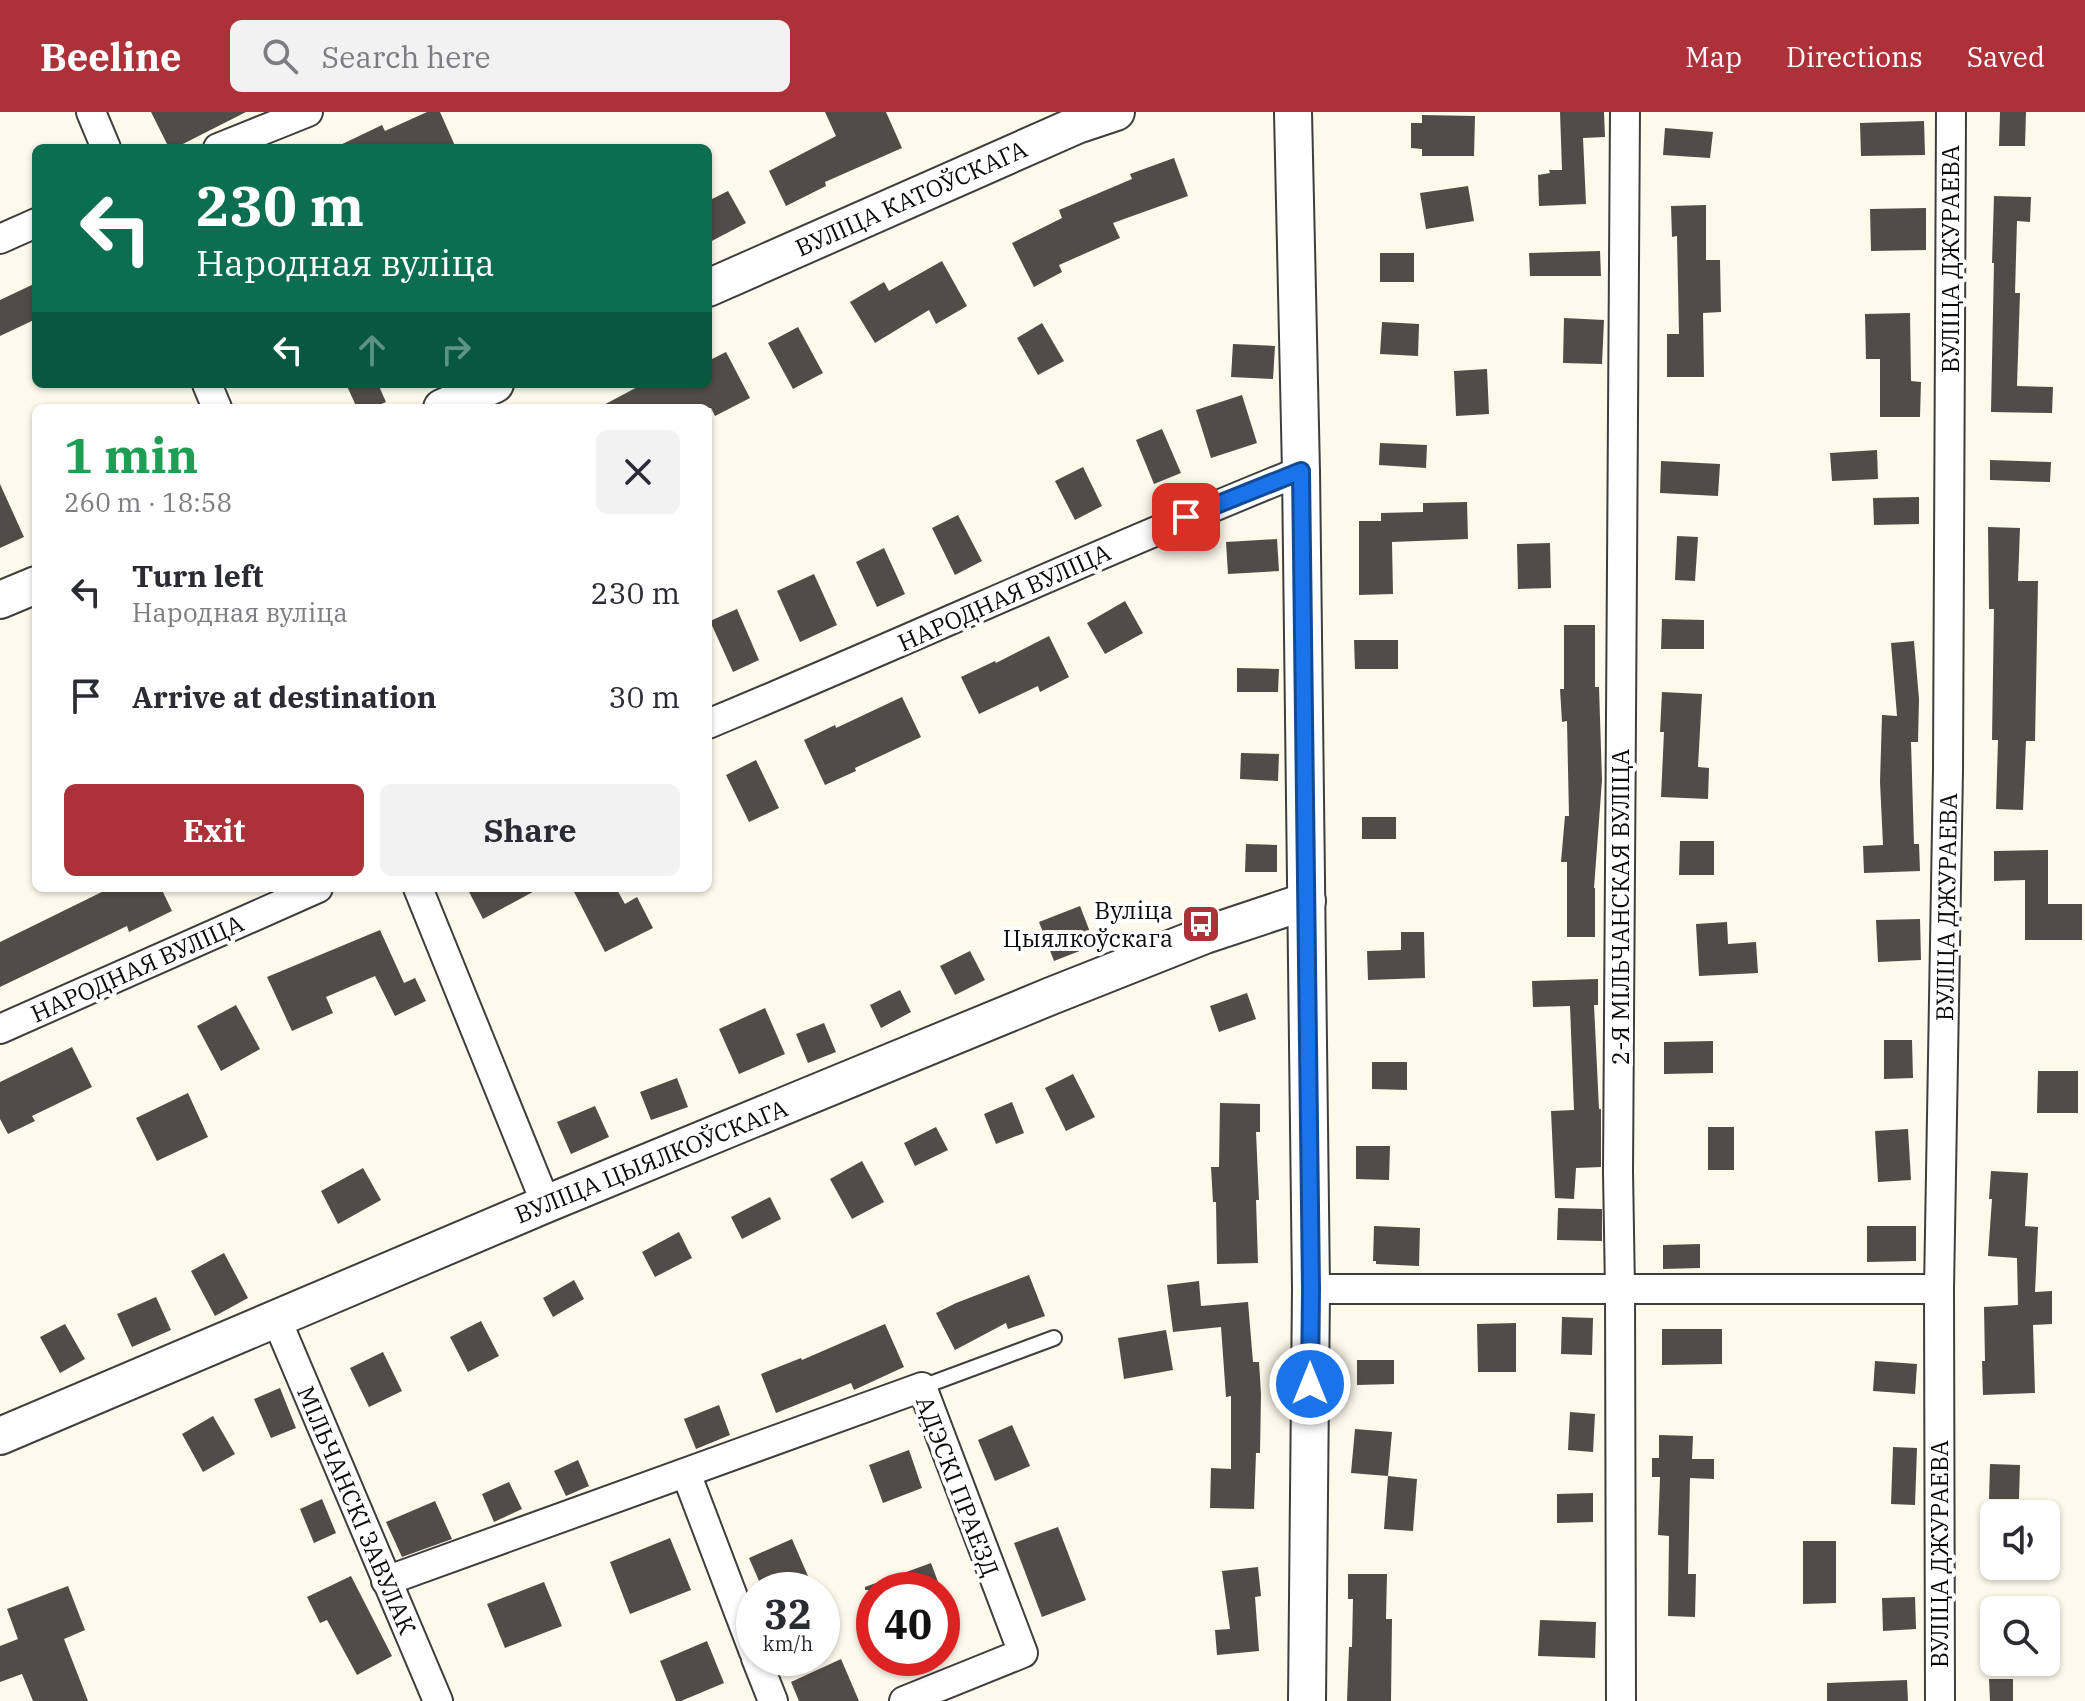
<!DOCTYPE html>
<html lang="en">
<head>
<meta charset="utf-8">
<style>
	:root { --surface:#fff; --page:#f2f2f3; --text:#2b2b33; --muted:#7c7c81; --accent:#ad3139 }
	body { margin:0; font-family:"IBM Plex Serif",serif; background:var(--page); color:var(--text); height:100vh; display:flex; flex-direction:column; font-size:30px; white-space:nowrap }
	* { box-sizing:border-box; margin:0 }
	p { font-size:26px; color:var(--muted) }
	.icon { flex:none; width:44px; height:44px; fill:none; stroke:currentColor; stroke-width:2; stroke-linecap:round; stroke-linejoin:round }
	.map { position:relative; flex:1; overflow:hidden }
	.details { position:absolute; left:32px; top:292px; width:680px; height:488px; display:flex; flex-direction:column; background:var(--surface); border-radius:12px; box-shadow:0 2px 6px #0004 }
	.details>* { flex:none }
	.banner { position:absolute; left:32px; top:32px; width:680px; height:244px; border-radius:12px; box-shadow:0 2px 6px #0004; background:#0b6e4f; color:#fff; overflow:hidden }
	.controls { position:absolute; left:1980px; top:1388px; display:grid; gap:16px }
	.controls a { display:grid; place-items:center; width:80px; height:80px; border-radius:12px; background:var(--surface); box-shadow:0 2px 6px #0004; font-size:40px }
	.speed { position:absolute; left:736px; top:1460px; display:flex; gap:16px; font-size:40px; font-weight:700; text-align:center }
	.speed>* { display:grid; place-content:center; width:104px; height:104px; border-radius:50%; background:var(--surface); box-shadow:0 2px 6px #0004; line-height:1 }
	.speed small { font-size:20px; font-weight:400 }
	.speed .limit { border:12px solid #d22; background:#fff; color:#111 }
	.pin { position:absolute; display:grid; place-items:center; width:68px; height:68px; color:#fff; margin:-34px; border-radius:16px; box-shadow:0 4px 12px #0006 }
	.me { position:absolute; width:88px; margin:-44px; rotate:0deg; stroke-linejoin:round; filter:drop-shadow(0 0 6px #0008) }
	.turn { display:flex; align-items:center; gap:28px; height:168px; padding:0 32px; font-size:36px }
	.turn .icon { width:104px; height:104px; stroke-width:2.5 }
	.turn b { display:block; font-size:56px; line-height:68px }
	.lanes { display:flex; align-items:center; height:76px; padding:0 32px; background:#0003; justify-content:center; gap:40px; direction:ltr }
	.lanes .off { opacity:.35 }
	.round { display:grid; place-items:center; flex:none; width:84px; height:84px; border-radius:12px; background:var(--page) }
	.overview { display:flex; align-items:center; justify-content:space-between; height:136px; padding:0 32px }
	h1 { font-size:48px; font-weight:700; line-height:60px; color:#1e9e55 }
	.action { display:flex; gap:16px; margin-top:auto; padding:16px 32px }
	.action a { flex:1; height:92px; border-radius:12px; background:var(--accent); color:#fff; font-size:32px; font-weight:700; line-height:92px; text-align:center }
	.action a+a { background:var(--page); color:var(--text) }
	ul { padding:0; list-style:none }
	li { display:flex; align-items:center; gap:24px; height:104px; padding:0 32px }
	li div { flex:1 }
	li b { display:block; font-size:30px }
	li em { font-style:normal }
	header { display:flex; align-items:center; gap:48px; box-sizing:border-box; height:112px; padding:0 40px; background:var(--accent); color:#fff }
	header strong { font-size:38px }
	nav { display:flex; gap:44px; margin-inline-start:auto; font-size:28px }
	.search { width:560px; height:72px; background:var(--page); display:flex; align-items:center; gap:20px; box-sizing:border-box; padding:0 28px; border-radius:12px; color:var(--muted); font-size:30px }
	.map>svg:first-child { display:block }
	.building { fill:#524c48 }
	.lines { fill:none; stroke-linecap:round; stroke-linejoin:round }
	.service-casing { stroke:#3e3e3e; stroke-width:18 }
	.minor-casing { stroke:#3e3e3e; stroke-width:32 }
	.tertiary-casing { stroke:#3e3e3e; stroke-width:40 }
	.service { stroke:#fff; stroke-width:14 }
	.minor { stroke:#fff; stroke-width:28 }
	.tertiary { stroke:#fff; stroke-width:36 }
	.route-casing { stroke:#114b97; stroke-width:20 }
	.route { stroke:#1a73e8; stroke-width:14 }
	.labels { text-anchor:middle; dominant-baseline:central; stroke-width:8; stroke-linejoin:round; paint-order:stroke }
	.street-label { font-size:24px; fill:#0b0b0b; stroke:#fff }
	.poi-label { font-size:24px; fill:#0b0b0b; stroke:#fff; text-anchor:end }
</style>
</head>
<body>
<header>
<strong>Beeline</strong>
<div class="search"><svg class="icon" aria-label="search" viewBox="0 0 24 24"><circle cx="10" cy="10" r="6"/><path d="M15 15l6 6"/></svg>Search here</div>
<nav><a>Map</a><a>Directions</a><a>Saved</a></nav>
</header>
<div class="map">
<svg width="2085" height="1589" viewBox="0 0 2085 1589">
	<rect width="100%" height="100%" fill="#fdf9eb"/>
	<g class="building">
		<polygon points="151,0 246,0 175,36 169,36"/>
		<polygon points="427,0 440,0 456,36 334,36 382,13 385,19"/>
		<polygon points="825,0 886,0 902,36 825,70 826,74 786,94 769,59 836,24"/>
		<polygon points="1560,0 1604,0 1605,25 1583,26 1586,92 1539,94 1538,63 1550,61 1549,58 1562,58"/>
		<polygon points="2000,0 2026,0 2025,34 1999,34"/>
		<polygon points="1422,3 1475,4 1474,44 1422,44 1422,37 1411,36 1411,11 1422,11"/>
		<polygon points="1924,9 1925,43 1861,44 1860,11"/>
		<polygon points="1665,16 1713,20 1710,46 1663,43"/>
		<polygon points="1174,46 1188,84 1113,111 1120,126 1059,153 1062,160 1034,175 1012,131 1062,106 1059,98 1132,67 1130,62"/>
		<polygon points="1468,74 1474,109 1426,117 1420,81"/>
		<polygon points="728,79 746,111 708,131 708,89"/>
		<polygon points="1994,84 2031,85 2030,110 2017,109 2015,181 2020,181 2017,274 2053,275 2052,301 1991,300 1994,151 1992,151"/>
		<polygon points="1706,93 1706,148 1720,148 1721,200 1703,201 1704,265 1667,265 1667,222 1679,222 1677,124 1672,125 1671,94"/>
		<polygon points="1926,96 1926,138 1871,139 1870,97"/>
		<polygon points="1600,139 1601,164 1530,164 1529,141"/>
		<rect x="1380" y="141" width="34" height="29"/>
		<polygon points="942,149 967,194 936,212 929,198 875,231 850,190 884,170 889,179"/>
		<polygon points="36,171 36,207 0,224 0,188"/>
		<polygon points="1910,201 1911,269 1921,270 1920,305 1880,305 1880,247 1866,247 1865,202"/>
		<polygon points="1564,206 1604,208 1602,252 1563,251"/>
		<polygon points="1382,210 1419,212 1418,244 1380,242"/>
		<polygon points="1042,211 1064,249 1038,263 1017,226"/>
		<polygon points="798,215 823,261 793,277 768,231"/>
		<polygon points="1233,232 1275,234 1273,267 1231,265"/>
		<polygon points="726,240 750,286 715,304 711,296 598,296 643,272 708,272 708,249"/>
		<polygon points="1487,257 1489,302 1456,304 1454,259"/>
		<polygon points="346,272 378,272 386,290 372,296 357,296"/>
		<polygon points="1242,283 1257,331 1211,346 1196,298"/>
		<polygon points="1162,317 1181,361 1154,372 1136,328"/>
		<polygon points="1380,331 1427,333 1426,356 1379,353"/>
		<polygon points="1877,338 1878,367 1832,369 1830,341"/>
		<polygon points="1990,348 2051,350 2050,370 1990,368"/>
		<polygon points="1661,349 1720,352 1718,384 1660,381"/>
		<polygon points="1083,355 1102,394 1075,408 1055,369"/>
		<polygon points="0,372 24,425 0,436"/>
		<polygon points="1919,385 1919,412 1874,413 1873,386"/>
		<polygon points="1467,390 1468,427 1392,430 1393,482 1359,483 1359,409 1381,409 1381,401 1423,400 1423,391"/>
		<polygon points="958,403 982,449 955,463 932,416"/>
		<polygon points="1988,415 2020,416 2018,469 2038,469 2035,629 2026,629 2023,698 1996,697 1998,628 1992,628 1994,497 1989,497"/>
		<polygon points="1677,424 1698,425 1695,469 1675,468"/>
		<polygon points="1277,427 1279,459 1228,462 1226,430"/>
		<polygon points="1550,431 1551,476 1518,477 1517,432"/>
		<polygon points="884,436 905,482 877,495 856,450"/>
		<polygon points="814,462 837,513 800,530 777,479"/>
		<polygon points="1125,489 1143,521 1105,542 1087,511"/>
		<polygon points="737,497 759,548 733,560 710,509"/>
		<polygon points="1662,507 1704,508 1704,537 1661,537"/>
		<polygon points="1564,513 1595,513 1595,575 1599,575 1602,668 1594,776 1595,776 1595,825 1567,825 1567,750 1561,750 1565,704 1569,704 1567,609 1562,610 1560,577 1564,577"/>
		<polygon points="1049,524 1069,565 1040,580 1038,574 979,602 961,565 995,549 996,551"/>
		<polygon points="1354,528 1398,528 1398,557 1355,557"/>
		<polygon points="1914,529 1919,587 1918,630 1911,630 1914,732 1919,732 1920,759 1864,761 1863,734 1883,733 1880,670 1882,603 1897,604 1891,531"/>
		<polygon points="1237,556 1279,557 1278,580 1237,580"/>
		<polygon points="1662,580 1702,582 1698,655 1709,656 1708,687 1661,685 1664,620 1660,620"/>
		<polygon points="902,585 921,625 855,656 856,659 825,673 804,628 835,613 836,616"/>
		<polygon points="1241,641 1279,642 1278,669 1240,667"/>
		<polygon points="756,648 779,696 749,710 726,663"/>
		<rect x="1362" y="705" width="34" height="22"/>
		<polygon points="1680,729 1714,729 1714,763 1679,763"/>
		<polygon points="1246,732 1277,733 1277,760 1245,760"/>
		<polygon points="2048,738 2048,792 2082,792 2082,828 2025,828 2025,768 1994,769 1994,739"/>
		<polygon points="110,776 161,776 172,799 129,820 127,814 0,875 0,830"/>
		<polygon points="467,776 540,776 483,807"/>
		<polygon points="572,776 616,776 625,792 637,785 653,816 605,840"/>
		<polygon points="1080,794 1095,833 1054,849 1039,810"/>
		<polygon points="1920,807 1921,848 1878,850 1876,808"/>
		<polygon points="1727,810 1728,832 1756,830 1758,861 1699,864 1696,812"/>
		<polygon points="380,818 404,871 415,866 426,889 395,904 375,864 326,885 333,901 292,919 267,865"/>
		<polygon points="1401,820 1424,820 1425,866 1368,868 1367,839 1401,838"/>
		<polygon points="970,839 985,868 955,883 940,854"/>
		<polygon points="1598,867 1598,893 1594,893 1599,997 1601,997 1601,1055 1576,1056 1574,1087 1555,1086 1551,999 1574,998 1570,894 1533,895 1532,869"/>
		<polygon points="900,878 911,900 881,916 870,893"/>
		<polygon points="1247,881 1256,907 1219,920 1210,894"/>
		<polygon points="236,893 260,937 221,959 197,914"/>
		<polygon points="765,896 785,942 739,962 719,917"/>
		<polygon points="824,911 836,940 808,951 796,922"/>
		<polygon points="1884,928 1912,928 1913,966 1884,967"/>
		<polygon points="1713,929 1713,961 1664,962 1664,930"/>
		<polygon points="72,935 92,975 32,1004 35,1009 8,1022 0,1007 0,970"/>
		<polygon points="1372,950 1407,950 1407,978 1372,977"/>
		<polygon points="2038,959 2078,959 2078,1001 2037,1001"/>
		<polygon points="1073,962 1095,1005 1066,1019 1045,976"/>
		<polygon points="677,966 688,995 651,1008 640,980"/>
		<polygon points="188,981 208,1025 157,1049 136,1006"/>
		<polygon points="1012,990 1024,1021 996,1032 984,1002"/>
		<polygon points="1220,991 1260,992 1260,1020 1256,1020 1259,1088 1256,1088 1258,1151 1217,1152 1216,1090 1213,1090 1211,1055 1219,1055"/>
		<polygon points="595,994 609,1025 571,1042 557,1010"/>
		<polygon points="936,1015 948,1038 915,1054 904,1031"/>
		<rect x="1708" y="1015" width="26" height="43"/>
		<polygon points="1908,1017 1911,1068 1878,1070 1875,1019"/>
		<polygon points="1356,1034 1390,1034 1389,1068 1356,1067"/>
		<polygon points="862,1049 884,1090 852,1107 830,1067"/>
		<polygon points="363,1056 381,1088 338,1112 321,1079"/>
		<polygon points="1991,1059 2028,1061 2025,1114 2038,1115 2035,1180 2052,1179 2052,1212 2033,1213 2035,1281 1983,1283 1982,1249 1985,1249 1984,1195 2018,1193 2017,1146 1988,1144 1992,1087 1989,1087"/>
		<polygon points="770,1085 781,1107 742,1127 731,1105"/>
		<polygon points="1558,1096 1602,1097 1602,1129 1557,1128"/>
		<polygon points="1374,1114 1420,1116 1419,1154 1376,1152 1376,1149 1373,1149"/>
		<polygon points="1867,1114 1916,1114 1916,1149 1867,1150"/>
		<polygon points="679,1120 692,1146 655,1165 642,1140"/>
		<polygon points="1700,1132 1700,1156 1663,1157 1663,1133"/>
		<polygon points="224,1141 248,1186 215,1204 191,1159"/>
		<polygon points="1029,1163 1045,1204 1008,1217 1006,1211 955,1238 936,1201 956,1191"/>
		<polygon points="574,1168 584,1187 553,1205 543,1186"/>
		<polygon points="1199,1169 1201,1194 1248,1190 1253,1250 1259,1250 1261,1282 1260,1341 1256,1341 1254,1397 1210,1396 1211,1356 1231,1357 1231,1284 1226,1285 1221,1215 1173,1220 1167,1173"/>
		<polygon points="156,1185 171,1218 132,1235 117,1202"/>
		<polygon points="1562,1205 1593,1206 1592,1243 1561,1242"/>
		<polygon points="481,1209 499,1244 468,1260 450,1225"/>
		<polygon points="1516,1211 1516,1260 1478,1260 1477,1212"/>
		<polygon points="65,1212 85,1247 60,1261 40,1225"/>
		<polygon points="885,1212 904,1255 854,1278 851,1271 776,1301 761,1262 801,1246 802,1248"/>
		<polygon points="1662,1217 1722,1217 1722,1252 1662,1253"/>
		<polygon points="1166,1218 1173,1258 1124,1267 1118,1226"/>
		<polygon points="383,1240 402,1279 369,1295 350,1256"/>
		<polygon points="1357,1248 1394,1248 1394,1272 1357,1273"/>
		<polygon points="1875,1249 1917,1252 1915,1282 1873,1279"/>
		<polygon points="280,1276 296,1316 271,1326 254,1287"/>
		<polygon points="719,1293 730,1323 696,1337 684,1307"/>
		<polygon points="1570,1300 1595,1302 1593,1340 1568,1338"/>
		<polygon points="213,1304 235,1342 203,1360 182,1322"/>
		<polygon points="1012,1313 1030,1354 995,1369 978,1328"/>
		<polygon points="1355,1317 1392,1320 1388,1364 1351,1361"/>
		<polygon points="1659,1323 1693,1324 1692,1347 1714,1347 1714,1367 1690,1366 1688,1462 1696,1462 1695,1505 1668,1504 1669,1424 1658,1423 1660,1365 1652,1365 1652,1346 1659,1346"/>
		<polygon points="1893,1335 1917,1336 1915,1393 1891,1392"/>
		<polygon points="909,1338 922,1376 883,1391 869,1353"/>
		<polygon points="578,1348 589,1374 566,1384 554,1359"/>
		<polygon points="1990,1352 2020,1353 2019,1387 1989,1387"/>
		<polygon points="1388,1364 1417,1367 1413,1419 1384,1417"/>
		<polygon points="509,1370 522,1397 494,1410 482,1382"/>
		<polygon points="1593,1381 1593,1410 1557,1411 1557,1382"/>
		<polygon points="322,1387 336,1421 314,1431 300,1397"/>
		<polygon points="435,1389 452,1427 402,1445 386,1410"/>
		<polygon points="1058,1415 1086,1488 1042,1505 1014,1431"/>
		<polygon points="670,1426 691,1478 630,1502 610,1450"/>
		<polygon points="792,1427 814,1478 763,1478 749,1446"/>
		<polygon points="1803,1429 1836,1429 1836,1491 1803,1492"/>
		<polygon points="931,1451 941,1478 865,1478 865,1475"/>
		<polygon points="1258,1455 1261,1484 1255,1485 1259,1539 1217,1543 1215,1518 1230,1517 1222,1459"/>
		<polygon points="1348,1462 1387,1462 1386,1507 1392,1507 1391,1589 1347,1589 1349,1535 1352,1535 1353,1487 1348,1487"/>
		<polygon points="351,1464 392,1544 357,1563 327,1508 320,1511 307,1485"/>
		<polygon points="544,1470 562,1514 505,1536 487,1492"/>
		<polygon points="68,1474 85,1518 64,1527 88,1589 33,1589 22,1562 0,1570 0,1534 18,1527 7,1497"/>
		<polygon points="1915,1485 1916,1517 1883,1519 1882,1486"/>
		<polygon points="1540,1508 1596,1510 1595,1546 1538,1544"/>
		<polygon points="707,1529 724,1571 681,1589 676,1589 660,1549"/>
		<polygon points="841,1547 859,1589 799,1589 791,1570"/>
		<polygon points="1989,1567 2013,1567 2013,1589 1990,1589"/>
		<polygon points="1907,1568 1908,1589 1827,1589 1827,1571"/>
	</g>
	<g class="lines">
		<g class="service-casing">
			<polyline id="service" points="922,1275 1054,1226"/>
		</g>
		<g class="minor-casing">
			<g id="minor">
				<polyline points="91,0 106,36"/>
				<polyline points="218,36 308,0"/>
				<polyline points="0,127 36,111"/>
				<polyline points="207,272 217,296"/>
				<path d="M708,612C906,530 1101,439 1301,359"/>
				<polyline points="418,776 546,1092"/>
				<polyline points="0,917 318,776"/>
				<polyline points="1311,1177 1939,1177"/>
				<polyline points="276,1206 438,1589"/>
				<polyline points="686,1361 754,1540"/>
				<polyline points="386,1469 922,1275 1023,1541 904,1589"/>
				<polyline points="756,1546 773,1589"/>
				<polyline points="1621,1589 1620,1178 1618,1060 1625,0"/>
				<polyline points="1940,1589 1939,1177 1948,658 1951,0"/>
			</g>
		</g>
		<g class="tertiary-casing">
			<g id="tertiary">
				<polyline points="1293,0 1301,359 1311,1177 1307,1589"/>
				<polyline points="708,176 1077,13 1116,0"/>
				<polyline points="442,296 495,272"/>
				<polyline points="0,488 36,473"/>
				<polyline points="0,1324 546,1092 1051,884 1205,823 1307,789"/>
			</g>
		</g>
		<use href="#service" class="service"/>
		<use href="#minor" class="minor"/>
		<use href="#tertiary" class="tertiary"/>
	</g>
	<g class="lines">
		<g class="route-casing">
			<polyline id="route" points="1186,405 1301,359 1311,1177 1310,1272"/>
		</g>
		<use href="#route" class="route"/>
	</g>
	<defs>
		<g id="bus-square" transform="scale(2)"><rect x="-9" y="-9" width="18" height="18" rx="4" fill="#ad3139" stroke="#fff"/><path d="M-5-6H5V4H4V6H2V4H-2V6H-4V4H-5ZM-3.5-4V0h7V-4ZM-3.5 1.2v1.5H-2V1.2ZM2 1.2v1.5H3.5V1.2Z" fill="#fff"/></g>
	</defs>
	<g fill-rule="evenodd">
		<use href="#bus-square" x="1201" y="812"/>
	</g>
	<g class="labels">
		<g class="street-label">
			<text transform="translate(911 86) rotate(-24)">ВУЛІЦА КАТОЎСКАГА</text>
			<text transform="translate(1950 147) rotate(-90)">ВУЛІЦА ДЖУРАЕВА</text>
			<text transform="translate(1004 485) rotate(-24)">НАРОДНАЯ ВУЛІЦА</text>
			<text transform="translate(1620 795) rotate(-90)">2-Я МІЛЬЧАНСКАЯ ВУЛІЦА</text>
			<text transform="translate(1946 795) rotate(-89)">ВУЛІЦА ДЖУРАЕВА</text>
			<text transform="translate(137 856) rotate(-24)">НАРОДНАЯ ВУЛІЦА</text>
			<text transform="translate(651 1049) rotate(-22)">ВУЛІЦА ЦЫЯЛКОЎСКАГА</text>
			<text transform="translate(958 1374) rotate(69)">АДЭСКІ ПРАЕЗД</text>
			<text transform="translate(357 1398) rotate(67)">МІЛЬЧАНСКІ ЗАВУЛАК</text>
			<text transform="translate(1939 1442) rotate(-90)">ВУЛІЦА ДЖУРАЕВА</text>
		</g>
		<g class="poi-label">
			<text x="1173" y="798">Вуліца<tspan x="1173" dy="28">Цыялкоўскага</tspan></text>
		</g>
	</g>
</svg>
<div class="controls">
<a><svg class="icon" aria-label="sound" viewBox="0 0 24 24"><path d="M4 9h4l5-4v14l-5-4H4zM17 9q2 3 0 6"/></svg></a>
<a><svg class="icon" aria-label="search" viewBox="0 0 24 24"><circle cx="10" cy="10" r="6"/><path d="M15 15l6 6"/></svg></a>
</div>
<div class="speed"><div>32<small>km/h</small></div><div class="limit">40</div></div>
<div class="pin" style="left:1186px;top:405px;background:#d93025"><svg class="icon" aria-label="arrive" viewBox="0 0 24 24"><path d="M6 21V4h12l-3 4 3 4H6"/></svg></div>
<svg class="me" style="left:1310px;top:1272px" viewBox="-20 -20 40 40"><circle r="17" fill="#1a73e8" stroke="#fff" stroke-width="3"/><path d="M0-11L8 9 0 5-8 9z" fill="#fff"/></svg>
<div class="banner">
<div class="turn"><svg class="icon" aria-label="left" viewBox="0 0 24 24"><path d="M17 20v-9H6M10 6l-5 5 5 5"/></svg><div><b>230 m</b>Народная вуліца</div></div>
<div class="lanes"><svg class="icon" aria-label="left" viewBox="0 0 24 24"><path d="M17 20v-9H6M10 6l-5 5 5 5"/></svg><svg class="icon off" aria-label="ahead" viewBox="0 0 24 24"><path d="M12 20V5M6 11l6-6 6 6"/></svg><svg class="icon off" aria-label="right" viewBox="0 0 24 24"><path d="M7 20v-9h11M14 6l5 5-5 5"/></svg></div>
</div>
<section class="details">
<div class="overview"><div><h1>1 min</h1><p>260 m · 18:58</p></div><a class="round"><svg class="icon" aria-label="close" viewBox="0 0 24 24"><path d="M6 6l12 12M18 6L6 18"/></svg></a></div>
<ul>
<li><svg class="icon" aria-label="left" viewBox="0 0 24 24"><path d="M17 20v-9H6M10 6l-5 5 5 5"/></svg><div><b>Turn left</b><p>Народная вуліца</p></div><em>230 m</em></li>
<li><svg class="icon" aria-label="arrive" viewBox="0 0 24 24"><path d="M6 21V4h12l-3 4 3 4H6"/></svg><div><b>Arrive at destination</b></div><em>30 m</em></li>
</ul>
<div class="action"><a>Exit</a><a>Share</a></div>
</section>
</div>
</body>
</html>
